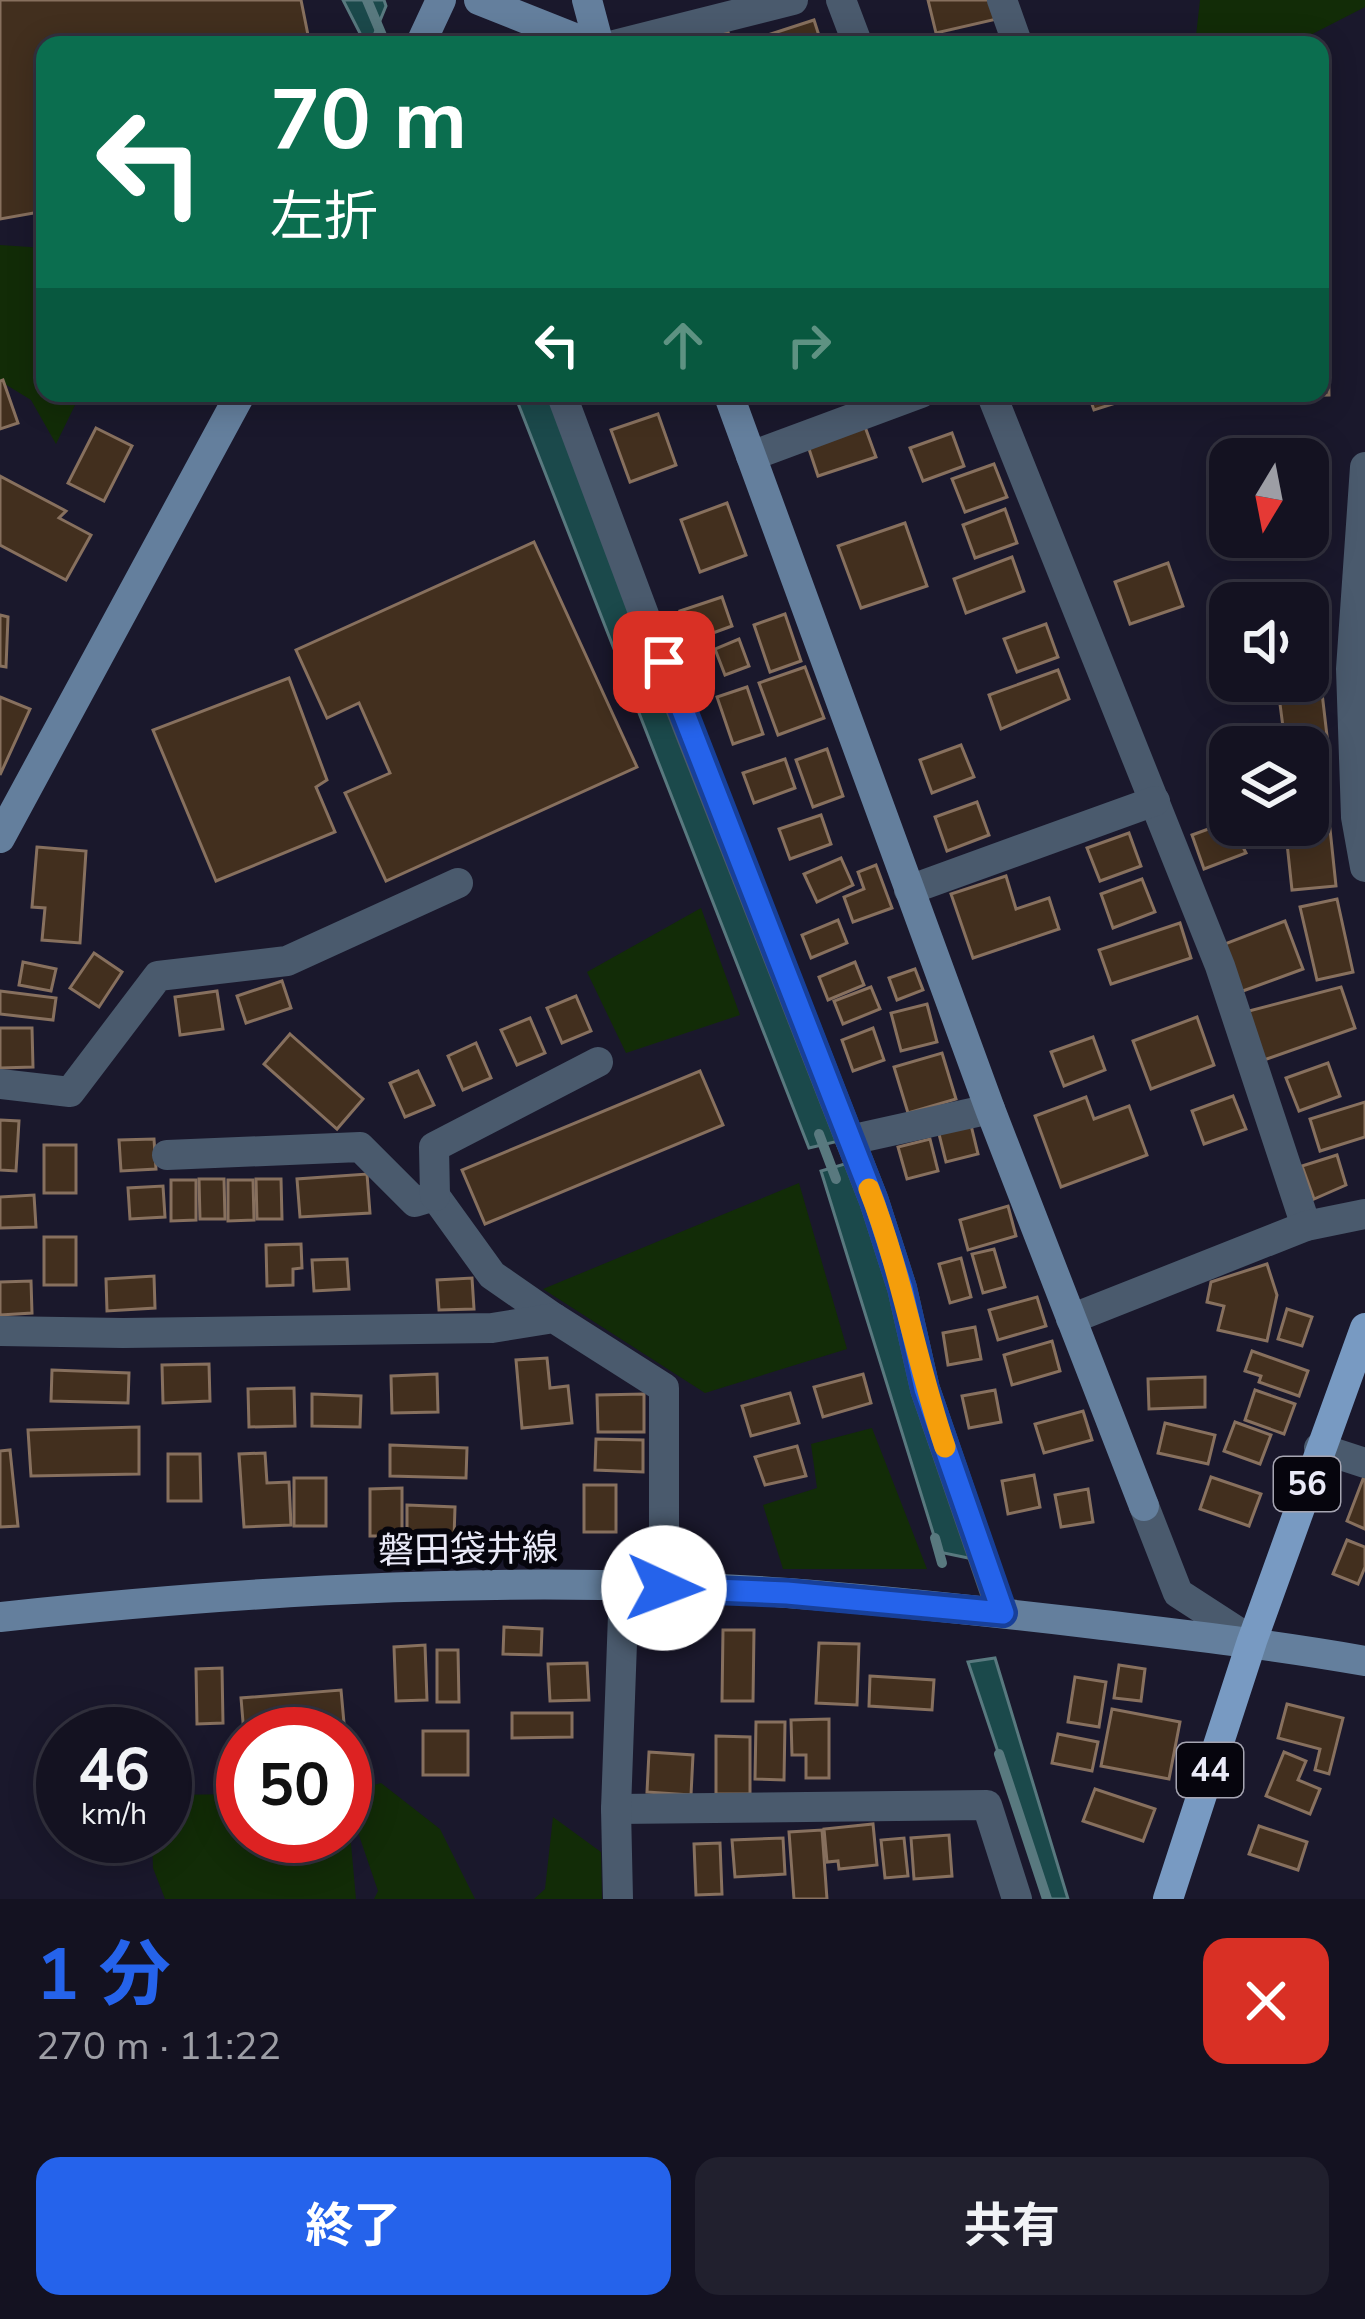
<!DOCTYPE html>
<html lang="ja">
<head>
<meta charset="utf-8">
<style>
	:root { --surface:#141221; --page:#21202e; --text:#f1f3f6; --muted:#9d9ea5; --line:#33323f; --accent:#2563eb }
	body { margin:0; font-family:"Nunito Sans","Noto Sans JP",sans-serif; background:var(--page); color:var(--text); height:100vh; display:flex; flex-direction:column; font-size:45px; white-space:nowrap }
	* { box-sizing:border-box; margin:0 }
	p { font-size:39px; color:var(--muted) }
	.icon { flex:none; width:66px; height:66px; fill:none; stroke:currentColor; stroke-width:2; stroke-linecap:round; stroke-linejoin:round }
	.map { position:relative; height:1899px; overflow:hidden }
	.details { display:flex; flex-direction:column; background:var(--surface); flex:1 }
	.details>* { flex:none }
	.hud { position:absolute; left:36px; top:36px; width:1293px; height:366px; border-radius:24px; box-shadow:0 6px 30px #0003,0 0 0 3px var(--line); background:#0b6e4f; color:#fff; overflow:hidden }
	.needle { width:78px; rotate:190deg }
	.fabs { position:absolute; left:1209px; top:438px; display:grid; gap:24px }
	.fabs a { display:grid; place-items:center; width:120px; height:120px; border-radius:24px; background:var(--surface); box-shadow:0 6px 30px #0003,0 0 0 3px var(--line); font-size:60px }
	.speed { position:absolute; left:36px; top:1707px; display:flex; gap:24px; font-size:60px; font-weight:700; text-align:center }
	.speed>* { display:grid; place-content:center; width:156px; height:156px; border-radius:50%; background:var(--surface); box-shadow:0 6px 30px #0003,0 0 0 3px var(--line); line-height:1 }
	.speed small { font-size:30px; font-weight:400 }
	.speed .limit { border:18px solid #d22; background:#fff; color:#111 }
	.pin { position:absolute; display:grid; place-items:center; width:102px; height:102px; color:#fff; margin:-51px; border-radius:24px; box-shadow:0 6px 18px #0006 }
	.me { position:absolute; width:132px; margin:-66px; rotate:92deg; stroke-linejoin:round; filter:drop-shadow(0 0 9px #0008) }
	.turn { display:flex; align-items:center; gap:42px; height:252px; padding:0 36px; font-size:54px }
	.turn .icon { width:156px; height:156px; stroke-width:2.5 }
	.turn b { display:block; font-size:84px; line-height:102px }
	.lanes { display:flex; align-items:center; height:114px; padding:0 36px; background:#0003; justify-content:center; gap:60px; direction:ltr }
	.lanes .off { opacity:.35 }
	.round { display:grid; place-items:center; flex:none; width:126px; height:126px; border-radius:24px; background:var(--page) }
	.overview { display:flex; align-items:center; justify-content:space-between; height:204px; padding:0 36px }
	h1 { font-size:72px; font-weight:700; line-height:90px; color:var(--accent) }
	.cta { display:flex; gap:24px; margin-top:auto; padding:24px 36px }
	.cta a { flex:1; height:138px; border-radius:24px; background:var(--accent); color:#fff; font-size:48px; font-weight:700; line-height:138px; text-align:center }
	.cta a+a { background:var(--page); color:var(--text) }
	.map>svg:first-child { display:block }
	.green { fill:#122c07 }
	.water { fill:#1b494b; stroke:#59797f; stroke-width:3 }
	.lines { fill:none; stroke-linecap:round; stroke-linejoin:round }
	.stream { stroke:#59797f; stroke-width:10 }
	.building { fill:#422f1e; stroke:#87705e; stroke-width:3 }
	.street { stroke:#4a5a6d; stroke-width:30 }
	.secondary { stroke:#647f9d; stroke-width:30 }
	.primary { stroke:#789ac2; stroke-width:30 }
	.route-casing { stroke:#184099; stroke-width:30 }
	.route { stroke:#2563eb; stroke-width:21 }
	.slow { stroke:#f59e0b; stroke-width:21 }
	.labels { text-anchor:middle; dominant-baseline:central; stroke-width:12; stroke-linejoin:round; paint-order:stroke }
	.shield { fill:#06050d; stroke:#a6a5b2; stroke-width:3 }
	.shield-label { font-size:33px; font-weight:bold; fill:#eaeaf8 }
	.street-label { font-size:36px; fill:#eaeaf8; stroke:#06050d }
</style>
</head>
<body>
<div class="map">
<svg width="1365" height="1899" viewBox="0 0 1365 1899">
	<rect width="100%" height="100%" fill="#1a182c"/>
	<g class="green">
		<polygon points="1200,0 1365,0 1365,7 1291,45 1195,45"/>
		<polygon points="0,245 45,248 45,393 81,393 56,444 31,400 0,381"/>
		<polygon points="701,908 740,1015 626,1053 587,972"/>
		<polygon points="799,1183 847,1349 705,1393 543,1289"/>
		<polygon points="872,1428 927,1569 783,1569 763,1505 817,1488 811,1444"/>
		<polygon points="381,1783 440,1829 475,1899 374,1899 378,1891 347,1800 356,1899 165,1899 153,1868 152,1836 165,1836 165,1795 243,1794 243,1836 345,1836 345,1793"/>
		<polygon points="553,1817 601,1852 602,1899 534,1899 545,1889"/>
	</g>
	<g class="water">
		<polygon points="343,0 384,0 386,6 370,45 366,45"/>
		<polygon points="514,393 555,393 839,1141 809,1148"/>
		<polygon points="858,1160 973,1559 939,1552 821,1171"/>
		<polygon points="995,1658 1068,1899 1047,1899 968,1662"/>
	</g>
	<g class="lines">
		<g class="stream">
			<polyline points="367,0 386,45"/>
			<polyline points="819,1134 836,1179"/>
			<polyline points="935,1538 942,1563"/>
			<polyline points="999,1754 1047,1899"/>
		</g>
	</g>
	<g class="building">
		<polygon points="0,0 301,0 310,45 45,45 45,211 0,219"/>
		<polygon points="928,0 992,0 997,19 936,33"/>
		<polygon points="814,20 822,45 744,45 743,43"/>
		<polygon points="728,32 732,45 691,45 691,43"/>
		<polygon points="1320,267 1326,267 1329,395 1278,396 1278,393 1320,393"/>
		<polygon points="3,380 18,423 0,429 0,381"/>
		<polygon points="1088,393 1147,393 1094,410"/>
		<polygon points="658,414 676,465 630,482 611,430"/>
		<polygon points="864,424 876,457 818,476 807,443"/>
		<polygon points="96,428 132,446 104,501 68,483"/>
		<polygon points="952,433 964,466 923,481 910,448"/>
		<polygon points="994,464 1007,497 965,512 952,479"/>
		<polygon points="0,476 66,511 59,518 91,535 66,580 0,545"/>
		<polygon points="727,503 746,555 700,572 681,520"/>
		<polygon points="1005,509 1017,543 975,558 963,525"/>
		<polygon points="905,523 927,586 861,608 838,546"/>
		<polygon points="534,542 637,767 386,881 345,793 390,773 359,703 327,718 296,650"/>
		<polygon points="1012,557 1024,591 966,613 954,579"/>
		<polygon points="1168,563 1183,606 1130,624 1115,582"/>
		<polygon points="722,597 732,626 691,641 680,611"/>
		<polygon points="1230,604 1230,661 1218,662 1215,605"/>
		<polygon points="785,614 801,661 770,672 754,625"/>
		<polygon points="0,615 8,617 6,667 0,666"/>
		<polygon points="1046,624 1058,657 1017,672 1004,639"/>
		<polygon points="739,639 749,666 725,675 715,649"/>
		<polygon points="805,667 824,718 778,735 759,683"/>
		<polygon points="1319,667 1329,753 1308,756 1308,747 1271,747 1269,729 1283,727 1277,681 1308,681 1308,668"/>
		<polygon points="1058,670 1069,699 1001,729 989,695"/>
		<polygon points="289,678 327,780 316,787 335,832 216,881 153,730"/>
		<polygon points="747,687 763,734 733,744 717,697"/>
		<polygon points="0,697 30,709 0,775"/>
		<polygon points="961,745 974,777 932,793 920,760"/>
		<polygon points="827,749 843,796 813,807 796,760"/>
		<polygon points="785,759 795,788 754,803 743,773"/>
		<polygon points="977,802 989,835 947,851 935,817"/>
		<polygon points="821,815 831,844 790,859 779,829"/>
		<polygon points="1230,821 1246,853 1204,869 1192,835"/>
		<polygon points="1330,829 1336,886 1292,890 1286,834"/>
		<polygon points="1129,833 1141,866 1100,881 1087,848"/>
		<polygon points="37,847 86,851 80,943 42,940 45,908 32,907"/>
		<polygon points="841,858 853,885 817,902 804,874"/>
		<polygon points="876,865 892,908 853,922 844,897 864,889 858,872"/>
		<polygon points="1006,876 1016,909 1049,898 1059,929 973,958 951,894"/>
		<polygon points="1142,879 1155,912 1113,928 1101,894"/>
		<polygon points="1337,899 1353,972 1317,980 1300,907"/>
		<polygon points="838,920 847,943 811,958 802,935"/>
		<polygon points="1285,921 1303,969 1240,992 1222,945"/>
		<polygon points="1180,923 1191,958 1111,984 1099,950"/>
		<polygon points="94,953 122,972 99,1007 70,988"/>
		<polygon points="23,962 56,969 51,991 19,985"/>
		<polygon points="855,962 864,985 828,1000 819,977"/>
		<polygon points="915,969 923,990 897,1000 889,978"/>
		<polygon points="282,981 291,1008 246,1023 237,996"/>
		<polygon points="871,987 880,1009 843,1024 834,1001"/>
		<polygon points="1341,987 1355,1028 1264,1060 1245,1012"/>
		<polygon points="0,991 56,998 53,1020 0,1014"/>
		<polygon points="217,991 223,1029 180,1035 175,997"/>
		<polygon points="576,996 591,1031 562,1043 547,1008"/>
		<polygon points="927,1004 937,1042 901,1051 891,1013"/>
		<polygon points="1197,1017 1214,1065 1151,1089 1133,1041"/>
		<polygon points="530,1018 545,1053 517,1065 501,1030"/>
		<polygon points="0,1028 32,1028 33,1067 0,1068"/>
		<polygon points="873,1028 884,1060 853,1071 842,1040"/>
		<polygon points="290,1034 363,1099 337,1129 264,1064"/>
		<polygon points="1093,1037 1105,1070 1064,1086 1051,1052"/>
		<polygon points="476,1043 491,1078 463,1090 448,1056"/>
		<polygon points="942,1053 956,1099 908,1113 894,1067"/>
		<polygon points="1328,1063 1340,1096 1299,1111 1286,1078"/>
		<polygon points="418,1071 434,1105 405,1117 390,1083"/>
		<polygon points="700,1071 723,1125 485,1224 462,1170"/>
		<polygon points="1233,1096 1246,1129 1204,1144 1192,1111"/>
		<polygon points="1086,1097 1094,1119 1129,1106 1147,1155 1061,1187 1035,1116"/>
		<polygon points="1365,1102 1365,1137 1320,1151 1310,1119"/>
		<polygon points="0,1120 19,1121 16,1171 0,1170"/>
		<polygon points="970,1121 978,1154 946,1162 938,1130"/>
		<polygon points="154,1139 156,1169 121,1171 119,1140"/>
		<polygon points="930,1139 938,1171 907,1179 898,1147"/>
		<rect x="44" y="1145" width="32" height="48"/>
		<polygon points="1337,1155 1346,1185 1314,1199 1302,1166"/>
		<polygon points="367,1174 370,1213 300,1217 297,1179"/>
		<polygon points="199,1179 224,1179 225,1219 200,1219"/>
		<polygon points="256,1179 281,1179 282,1219 257,1219"/>
		<polygon points="171,1180 196,1180 196,1220 171,1221"/>
		<polygon points="228,1180 253,1180 254,1220 228,1221"/>
		<polygon points="163,1186 165,1217 130,1219 128,1188"/>
		<polygon points="34,1195 36,1227 0,1228 0,1197"/>
		<polygon points="1008,1206 1016,1236 968,1250 960,1220"/>
		<rect x="44" y="1237" width="32" height="48"/>
		<polygon points="301,1244 302,1268 293,1269 293,1285 267,1286 266,1245"/>
		<polygon points="994,1249 1005,1287 983,1293 972,1254"/>
		<polygon points="961,1258 971,1297 950,1303 939,1264"/>
		<polygon points="347,1259 349,1289 314,1291 312,1260"/>
		<polygon points="1267,1264 1277,1295 1267,1341 1218,1330 1224,1306 1207,1302 1211,1282"/>
		<polygon points="154,1276 155,1308 107,1311 106,1279"/>
		<polygon points="472,1278 474,1309 439,1310 437,1280"/>
		<polygon points="31,1281 32,1313 0,1315 0,1282"/>
		<polygon points="1037,1297 1046,1326 998,1340 989,1310"/>
		<polygon points="1287,1309 1312,1317 1302,1346 1278,1339"/>
		<polygon points="975,1327 981,1359 948,1365 943,1333"/>
		<polygon points="1052,1341 1060,1371 1012,1385 1004,1355"/>
		<polygon points="1252,1351 1308,1371 1299,1396 1259,1382 1261,1376 1245,1371"/>
		<polygon points="547,1358 550,1388 568,1386 572,1423 522,1428 516,1360"/>
		<polygon points="209,1364 210,1401 163,1403 162,1365"/>
		<polygon points="52,1370 129,1373 128,1403 51,1401"/>
		<polygon points="437,1374 438,1412 392,1413 391,1376"/>
		<polygon points="863,1374 871,1403 823,1417 814,1387"/>
		<polygon points="1205,1377 1205,1407 1149,1409 1148,1379"/>
		<polygon points="294,1388 295,1426 249,1427 248,1389"/>
		<polygon points="995,1390 1001,1422 969,1428 962,1396"/>
		<polygon points="1255,1390 1295,1404 1284,1434 1245,1420"/>
		<polygon points="790,1393 799,1423 751,1436 742,1406"/>
		<polygon points="312,1394 361,1396 360,1427 312,1426"/>
		<polygon points="644,1394 644,1432 598,1432 597,1395"/>
		<polygon points="1083,1411 1092,1440 1044,1453 1035,1424"/>
		<polygon points="1235,1422 1271,1435 1260,1464 1224,1451"/>
		<polygon points="1165,1423 1215,1435 1208,1464 1158,1453"/>
		<polygon points="139,1427 139,1474 31,1476 28,1430"/>
		<polygon points="596,1439 643,1440 643,1472 595,1470"/>
		<polygon points="390,1445 467,1448 466,1478 390,1476"/>
		<polygon points="797,1446 806,1476 765,1485 755,1457"/>
		<polygon points="10,1450 18,1526 0,1527 0,1451"/>
		<polygon points="265,1453 267,1483 289,1482 291,1525 244,1527 239,1454"/>
		<polygon points="168,1454 200,1454 201,1501 168,1501"/>
		<polygon points="1034,1475 1040,1507 1008,1514 1002,1481"/>
		<polygon points="1211,1477 1261,1494 1249,1526 1200,1509"/>
		<rect x="294" y="1478" width="32" height="48"/>
		<polygon points="1363,1479 1365,1480 1365,1529 1347,1521"/>
		<rect x="584" y="1485" width="32" height="47"/>
		<polygon points="402,1488 402,1536 370,1536 370,1489"/>
		<polygon points="1088,1489 1093,1522 1061,1527 1055,1495"/>
		<polygon points="407,1505 455,1507 454,1538 407,1537"/>
		<polygon points="1347,1540 1365,1547 1365,1567 1358,1584 1333,1574"/>
		<polygon points="504,1627 542,1629 541,1655 503,1654"/>
		<polygon points="723,1630 754,1630 753,1701 722,1701"/>
		<polygon points="819,1643 859,1644 857,1705 816,1703"/>
		<polygon points="425,1645 427,1700 396,1701 394,1647"/>
		<polygon points="437,1650 458,1650 459,1702 437,1702"/>
		<polygon points="587,1663 589,1700 550,1701 548,1664"/>
		<polygon points="1119,1665 1145,1669 1141,1701 1114,1698"/>
		<polygon points="222,1668 223,1723 197,1724 196,1669"/>
		<polygon points="870,1676 934,1680 932,1710 869,1706"/>
		<polygon points="1075,1677 1106,1682 1099,1727 1068,1722"/>
		<polygon points="341,1690 345,1734 244,1734 241,1698"/>
		<polygon points="1287,1704 1343,1718 1329,1774 1315,1770 1320,1749 1278,1738"/>
		<polygon points="1112,1709 1180,1722 1169,1779 1101,1766"/>
		<polygon points="512,1713 572,1713 572,1737 512,1738"/>
		<polygon points="829,1719 829,1778 806,1778 806,1755 792,1755 791,1720"/>
		<polygon points="756,1722 785,1722 784,1780 755,1779"/>
		<rect x="423" y="1731" width="45" height="44"/>
		<polygon points="1058,1734 1098,1742 1092,1771 1052,1763"/>
		<polygon points="716,1736 750,1737 750,1794 716,1794"/>
		<polygon points="649,1752 693,1755 691,1795 647,1792"/>
		<polygon points="1284,1752 1306,1761 1298,1780 1320,1789 1310,1814 1266,1796"/>
		<polygon points="1095,1789 1155,1809 1143,1841 1083,1821"/>
		<polygon points="873,1824 877,1865 839,1869 838,1861 827,1862 824,1829"/>
		<polygon points="1259,1826 1307,1842 1298,1870 1249,1854"/>
		<polygon points="822,1830 827,1899 794,1899 789,1832"/>
		<polygon points="949,1835 952,1876 914,1879 911,1838"/>
		<polygon points="783,1838 785,1874 735,1877 732,1840"/>
		<polygon points="904,1838 908,1876 885,1878 881,1840"/>
		<polygon points="720,1843 722,1894 696,1895 694,1844"/>
	</g>
	<g class="lines">
		<g class="street">
			<polyline points="841,0 858,45"/>
			<polyline points="1002,0 1018,45"/>
			<polyline points="614,45 793,0"/>
			<polyline points="561,393 652,636 874,1201 902,1288 925,1389 1002,1613"/>
			<polyline points="991,393 1220,966 1306,1226"/>
			<polyline points="751,456 921,393"/>
			<polyline points="1365,467 1351,669 1356,817 1365,867"/>
			<polyline points="909,890 1155,801"/>
			<polyline points="0,1084 70,1092 158,976 287,961 458,883"/>
			<polyline points="850,1140 990,1109"/>
			<polyline points="167,1155 360,1147 415,1202 435,1196 492,1275 554,1318"/>
			<polyline points="435,1196 434,1147 598,1062"/>
			<polyline points="1071,1319 1306,1226 1365,1214"/>
			<polyline points="0,1331 123,1333 492,1328 554,1318 664,1388 664,1588"/>
			<polyline points="1319,1448 1365,1463"/>
			<polyline points="1144,1506 1178,1593 1252,1641"/>
			<polyline points="616,1809 987,1805 1017,1899"/>
			<polyline points="618,1899 616,1809 624,1587"/>
		</g>
		<g class="secondary">
			<polyline points="479,0 592,45"/>
			<polyline points="587,0 599,45"/>
			<polyline points="420,45 441,0"/>
			<polyline points="728,393 990,1109 1144,1506"/>
			<polyline points="0,838 241,393"/>
			<path d="M0,1617C260,1589 527,1574 788,1593C891,1601 993,1612 1095,1624C1186,1635 1275,1645 1365,1661"/>
		</g>
		<polyline class="primary" points="1168,1899 1252,1641 1365,1328"/>
	</g>
	<g class="lines">
		<g class="route-casing">
			<polyline id="route" points="664,662 874,1201 902,1288 925,1389 1003,1613 787,1593 664,1588"/>
		</g>
		<use href="#route" class="route"/>
		<path class="slow" d="M869,1189C902,1273 916,1362 945,1447"/>
	</g>
	<g class="labels">
		<g class="shield">
			<rect x="1274" y="1457" width="66" height="54" rx="9"/>
			<rect x="1177" y="1743" width="66" height="54" rx="9"/>
		</g>
		<g class="shield-label">
			<text x="1307" y="1484">56</text>
			<text x="1210" y="1770">44</text>
		</g>
		<g class="street-label">
			<text transform="translate(468 1550) rotate(-1)">磐田袋井線</text>
		</g>
	</g>
</svg>
<div class="fabs">
<a><svg class="needle" viewBox="-14 -14 28 28"><path d="M0-13l5 13h-10z" fill="#e53935"/><path d="M0 13l5-13h-10z" fill="#9d9ea5"/></svg></a>
<a><svg class="icon" aria-label="sound" viewBox="0 0 24 24"><path d="M4 9h4l5-4v14l-5-4H4zM17 9q2 3 0 6"/></svg></a>
<a><svg class="icon" aria-label="layers" viewBox="0 0 24 24"><path d="M12 4l9 5-9 5-9-5zM3 14l9 5 9-5"/></svg></a>
</div>
<div class="speed"><div>46<small>km/h</small></div><div class="limit">50</div></div>
<div class="pin" style="left:664px;top:662px;background:#d93025"><svg class="icon" aria-label="arrive" viewBox="0 0 24 24"><path d="M6 21V4h12l-3 4 3 4H6"/></svg></div>
<svg class="me" style="left:664px;top:1588px" viewBox="-20 -20 40 40"><circle r="19" fill="#fff"/><path d="M0-13L10 11 0 6-10 11z" fill="#2563eb"/></svg>
<div class="hud">
<div class="turn"><svg class="icon" aria-label="left" viewBox="0 0 24 24"><path d="M17 20v-9H6M10 6l-5 5 5 5"/></svg><div><b>70 m</b>左折</div></div>
<div class="lanes"><svg class="icon" aria-label="left" viewBox="0 0 24 24"><path d="M17 20v-9H6M10 6l-5 5 5 5"/></svg><svg class="icon off" aria-label="ahead" viewBox="0 0 24 24"><path d="M12 20V5M6 11l6-6 6 6"/></svg><svg class="icon off" aria-label="right" viewBox="0 0 24 24"><path d="M7 20v-9h11M14 6l5 5-5 5"/></svg></div>
</div>
</div>
<section class="details">
<div class="overview"><div><h1>1 分</h1><p>270 m · 11:22</p></div><a class="round" style="background:#d93025;color:#fff"><svg class="icon" aria-label="close" viewBox="0 0 24 24"><path d="M6 6l12 12M18 6L6 18"/></svg></a></div>
<div class="cta"><a>終了</a><a>共有</a></div>
</section>
</body>
</html>
